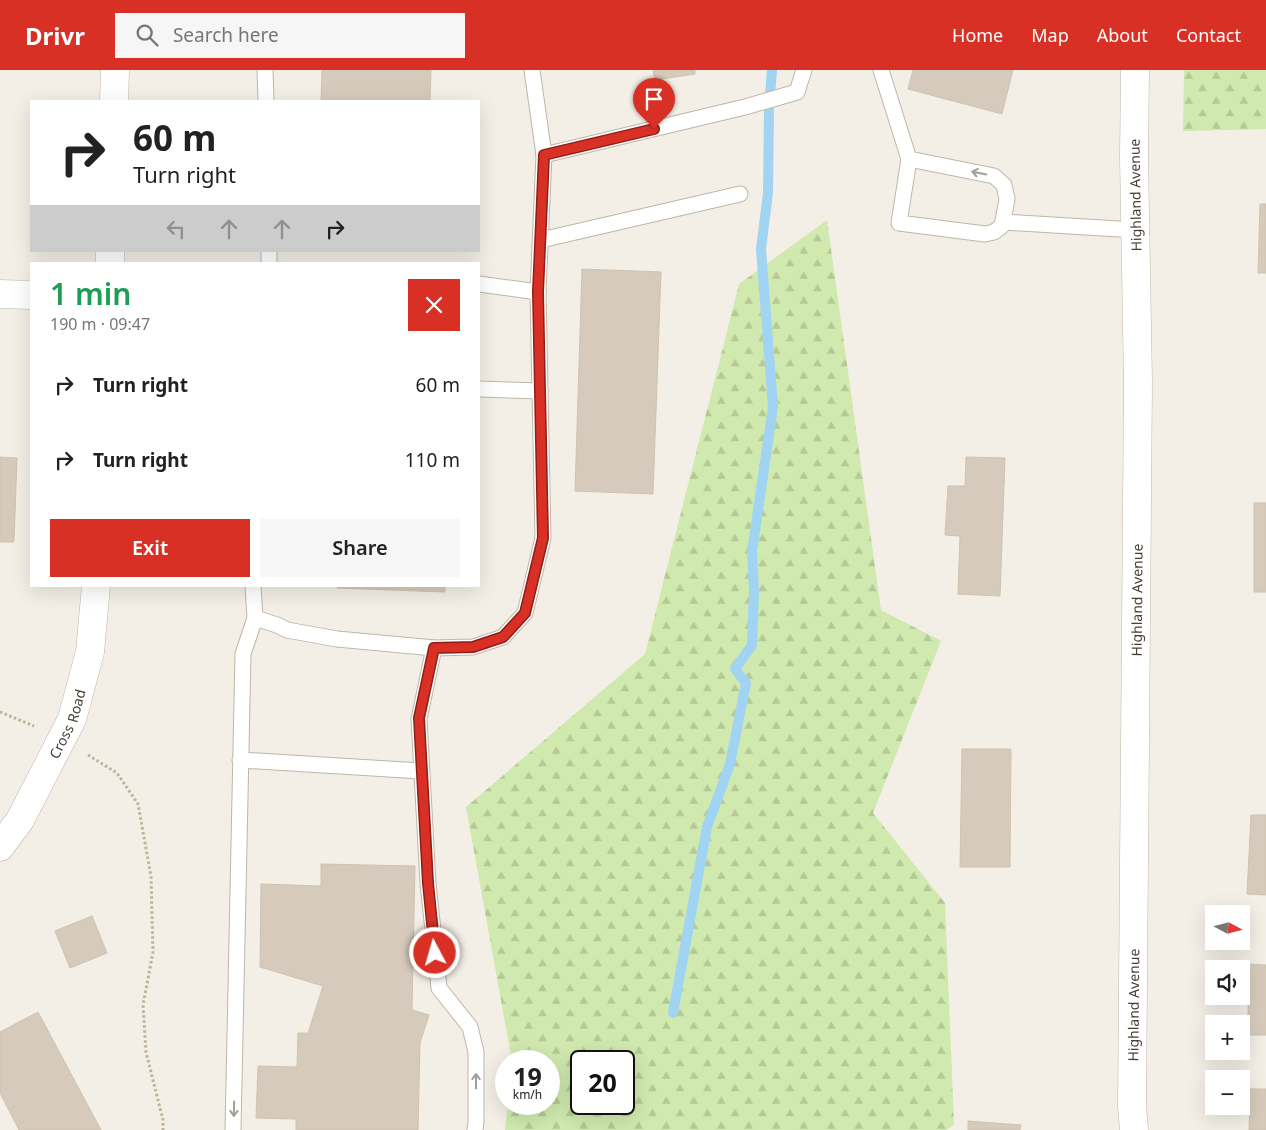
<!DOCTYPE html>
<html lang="en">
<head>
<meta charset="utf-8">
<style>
	:root { --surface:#fff; --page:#f6f6f6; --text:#222; --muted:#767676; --accent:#d93025 }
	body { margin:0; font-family:"Noto Sans",sans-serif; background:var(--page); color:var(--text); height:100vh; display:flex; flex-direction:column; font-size:19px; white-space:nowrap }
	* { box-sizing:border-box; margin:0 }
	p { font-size:16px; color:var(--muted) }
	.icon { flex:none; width:28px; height:28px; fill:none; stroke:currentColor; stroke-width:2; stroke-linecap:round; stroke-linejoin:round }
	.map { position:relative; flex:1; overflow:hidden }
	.panel { position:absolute; left:30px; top:192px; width:450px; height:325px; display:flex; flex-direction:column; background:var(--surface); border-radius:0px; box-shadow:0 5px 20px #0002 }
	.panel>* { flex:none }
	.hud { position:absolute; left:30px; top:30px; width:450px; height:152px; border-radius:0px; box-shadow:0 5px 20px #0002; background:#fff; color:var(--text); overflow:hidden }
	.needle { width:32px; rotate:97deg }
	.fabs { position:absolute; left:1205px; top:835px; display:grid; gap:10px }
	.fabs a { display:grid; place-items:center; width:45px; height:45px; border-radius:0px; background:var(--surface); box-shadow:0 5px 20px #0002; font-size:25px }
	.speed { position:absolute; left:495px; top:980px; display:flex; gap:10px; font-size:25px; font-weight:700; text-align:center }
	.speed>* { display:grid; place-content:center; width:65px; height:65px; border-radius:50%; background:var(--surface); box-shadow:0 5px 20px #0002; line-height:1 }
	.speed small { font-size:12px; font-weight:400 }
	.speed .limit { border:2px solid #111; border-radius:8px; background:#fff; color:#111 }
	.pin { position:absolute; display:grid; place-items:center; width:42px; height:42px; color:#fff; margin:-51px -21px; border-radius:50% 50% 50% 0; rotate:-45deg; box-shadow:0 0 5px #0007 }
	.pin .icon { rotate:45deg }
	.me { position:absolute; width:55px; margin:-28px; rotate:354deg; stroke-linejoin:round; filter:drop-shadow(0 0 4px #0008) }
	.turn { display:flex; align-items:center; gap:18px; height:105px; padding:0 20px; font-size:22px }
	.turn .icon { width:65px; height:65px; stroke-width:2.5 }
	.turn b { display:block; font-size:35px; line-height:42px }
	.lanes { display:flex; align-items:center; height:48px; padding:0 20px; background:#0003; justify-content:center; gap:25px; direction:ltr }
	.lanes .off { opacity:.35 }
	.round { display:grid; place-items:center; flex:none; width:52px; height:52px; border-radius:0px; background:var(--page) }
	.overview { display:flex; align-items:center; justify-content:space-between; height:85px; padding:0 20px }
	h1 { font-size:30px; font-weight:600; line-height:38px; color:#1e9e55 }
	.button { display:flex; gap:10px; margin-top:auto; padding:10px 20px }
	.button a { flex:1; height:58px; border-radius:0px; background:var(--accent); color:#fff; font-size:20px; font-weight:600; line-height:58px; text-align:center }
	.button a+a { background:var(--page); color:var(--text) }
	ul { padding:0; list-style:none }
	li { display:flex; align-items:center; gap:15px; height:75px; padding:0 20px }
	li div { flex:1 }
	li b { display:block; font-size:19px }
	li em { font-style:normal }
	header { display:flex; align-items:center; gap:30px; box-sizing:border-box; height:70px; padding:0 25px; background:var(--accent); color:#fff }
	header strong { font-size:24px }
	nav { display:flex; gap:28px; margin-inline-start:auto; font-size:18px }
	.search { width:350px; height:45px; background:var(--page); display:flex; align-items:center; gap:12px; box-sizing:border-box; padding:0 18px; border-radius:0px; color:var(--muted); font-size:19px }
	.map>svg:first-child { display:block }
	.forest { fill:url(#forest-firs); fill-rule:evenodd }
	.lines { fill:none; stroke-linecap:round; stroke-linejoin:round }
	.stream { stroke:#a1d4f2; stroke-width:10 }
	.building { fill:#d5cabb; stroke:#d0c2ae }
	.service-casing { stroke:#bfb6a8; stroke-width:17 }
	.minor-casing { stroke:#bfb6a8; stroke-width:29 }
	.path { stroke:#c1b199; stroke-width:3; stroke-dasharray:2.5 2.5; stroke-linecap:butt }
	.service { stroke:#fff; stroke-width:15 }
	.minor { stroke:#fff; stroke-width:28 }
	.oneway { stroke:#a29f9a }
	.route-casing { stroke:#8d1f18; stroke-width:12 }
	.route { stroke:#d93025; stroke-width:9 }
	.labels { text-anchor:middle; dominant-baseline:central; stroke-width:5; stroke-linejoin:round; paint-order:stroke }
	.street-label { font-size:14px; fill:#463f35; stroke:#fff }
</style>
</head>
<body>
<header>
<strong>Drivr</strong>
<div class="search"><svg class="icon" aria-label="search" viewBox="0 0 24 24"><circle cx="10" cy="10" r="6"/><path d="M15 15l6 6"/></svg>Search here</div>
<nav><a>Home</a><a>Map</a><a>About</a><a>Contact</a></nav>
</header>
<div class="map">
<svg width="1266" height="1060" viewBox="0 0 1266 1060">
	<defs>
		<pattern id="forest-firs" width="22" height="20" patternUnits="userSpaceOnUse" patternTransform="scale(1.25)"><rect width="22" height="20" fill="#d0e9ae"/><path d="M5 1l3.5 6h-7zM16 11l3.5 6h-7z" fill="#b4c996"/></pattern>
	</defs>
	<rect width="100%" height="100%" fill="#f3efe6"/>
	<g class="forest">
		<polygon points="1184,0 1266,0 1266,59 1183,61"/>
		<path d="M827,150L881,540L941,571L873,743L945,833L954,1055L946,1060H505L508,1034H549V991H512L466,737L645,584L739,214ZM581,991H624V1034H581Z"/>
	</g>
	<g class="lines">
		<polyline class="stream" points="673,943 707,757 730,694 746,613 735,599 752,575 754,521 752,481 773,337 761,179 768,123 769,38 772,0"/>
	</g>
	<g class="building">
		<polygon points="322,0 431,0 430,31 321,31"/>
		<polygon points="653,0 695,0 695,4 655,10"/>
		<polygon points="913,0 1013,0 1002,44 908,19"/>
		<polygon points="1260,134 1266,134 1266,203 1258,203"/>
		<polygon points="582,199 661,202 653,424 575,421"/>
		<polygon points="0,387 17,388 14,472 0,472"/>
		<polygon points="966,387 1005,388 1000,526 958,524 960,466 945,465 948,416 965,416"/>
		<rect x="1254" y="433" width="12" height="89"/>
		<polygon points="338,516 445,516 445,522 337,518"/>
		<polygon points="962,679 1011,679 1010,797 960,797"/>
		<polygon points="1251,745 1266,745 1266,825 1247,824"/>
		<polygon points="321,794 415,796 412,940 429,945 420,973 418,1060 296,1060 296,1049 256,1048 258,996 297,997 298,963 308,963 323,916 260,897 261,814 321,816"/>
		<polygon points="92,846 107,883 70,898 55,861"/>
		<polygon points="1248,894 1266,895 1266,965 1248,965"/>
		<polygon points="38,942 101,1060 19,1060 0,1023 0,962"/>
		<polygon points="1250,1019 1266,1019 1266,1060 1249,1060"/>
		<polygon points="968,1051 1021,1055 1020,1060 968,1060"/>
	</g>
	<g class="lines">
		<g class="service-casing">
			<g id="service">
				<polyline points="265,0 266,31"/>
				<polyline points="532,0 544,85 538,222"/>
				<polyline points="881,0 909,89 899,153 985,164 994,162 1002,156 1007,129 1004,115 994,106 909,89"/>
				<polyline points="544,85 745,37 797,22 804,0"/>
				<polyline points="1003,152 1135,160"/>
				<polyline points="541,170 740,124"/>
				<polyline points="269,194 269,181"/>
				<polyline points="479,319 540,321"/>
				<polyline points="253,516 255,548 277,555 287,560 337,569 434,578 473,577 503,567 525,543 543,468 538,222 479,214"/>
				<polyline points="434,578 419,649 428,813 439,918 470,957 476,982 476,1052 475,1060"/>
				<polyline points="240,690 421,701"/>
				<polyline points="233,1060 243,584 255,548"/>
			</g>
		</g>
		<g class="minor-casing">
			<g id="minor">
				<polyline points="114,31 115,0"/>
				<polyline points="110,194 110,181"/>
				<polyline points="0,224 31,225"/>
				<path id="s1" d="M0,777L20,750L72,649L90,582L96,516"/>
				<path id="s2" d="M1134,1060L1132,1036L1138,312L1134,87L1135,0"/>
			</g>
		</g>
		<g class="path">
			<polyline points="0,642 34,656"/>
			<polyline points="88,685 117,703 138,734 151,806 153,882 143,935 146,982 163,1050 163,1060"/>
		</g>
		<use href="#service" class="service"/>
		<use href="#minor" class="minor"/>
	</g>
	<defs><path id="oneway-shaft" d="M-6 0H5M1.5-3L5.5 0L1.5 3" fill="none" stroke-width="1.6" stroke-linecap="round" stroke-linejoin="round" transform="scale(1.25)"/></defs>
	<g class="oneway">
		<use href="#oneway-shaft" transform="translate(979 103) rotate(-169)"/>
		<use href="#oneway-shaft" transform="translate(476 1011) rotate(-90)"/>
		<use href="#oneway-shaft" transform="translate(234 1039) rotate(91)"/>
	</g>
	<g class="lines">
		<g class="route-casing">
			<polyline id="route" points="435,883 428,813 419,648 434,578 473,577 503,567 525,543 543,468 538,222 544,85 654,59"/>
		</g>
		<use href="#route" class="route"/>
	</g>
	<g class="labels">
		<g class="street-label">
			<text transform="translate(1135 125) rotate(-91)">Highland Avenue</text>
			<text stroke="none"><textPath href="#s2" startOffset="530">Highland Avenue</textPath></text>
			<text stroke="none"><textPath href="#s1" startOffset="141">Cross Road</textPath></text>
			<text stroke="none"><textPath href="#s2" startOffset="125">Highland Avenue</textPath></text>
		</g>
	</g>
</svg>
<div class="fabs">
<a><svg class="needle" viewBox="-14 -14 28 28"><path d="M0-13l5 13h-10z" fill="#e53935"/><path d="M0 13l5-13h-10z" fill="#767676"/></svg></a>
<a><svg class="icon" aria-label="sound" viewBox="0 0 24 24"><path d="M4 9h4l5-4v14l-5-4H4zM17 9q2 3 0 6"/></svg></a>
<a>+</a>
<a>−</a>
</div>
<div class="speed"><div>19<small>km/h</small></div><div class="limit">20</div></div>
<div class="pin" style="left:654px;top:59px;background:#d93025"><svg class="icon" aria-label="arrive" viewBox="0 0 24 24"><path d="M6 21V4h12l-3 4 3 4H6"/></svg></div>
<svg class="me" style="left:435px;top:883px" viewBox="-20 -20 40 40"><circle r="17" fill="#d93025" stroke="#fff" stroke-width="3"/><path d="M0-11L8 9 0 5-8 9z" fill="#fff"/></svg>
<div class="hud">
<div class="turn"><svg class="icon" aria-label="right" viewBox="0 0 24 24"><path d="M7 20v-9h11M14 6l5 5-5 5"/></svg><div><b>60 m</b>Turn right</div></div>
<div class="lanes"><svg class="icon off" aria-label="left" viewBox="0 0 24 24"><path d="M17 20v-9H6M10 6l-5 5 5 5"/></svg><svg class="icon off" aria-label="ahead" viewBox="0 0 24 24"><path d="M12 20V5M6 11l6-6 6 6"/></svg><svg class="icon off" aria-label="ahead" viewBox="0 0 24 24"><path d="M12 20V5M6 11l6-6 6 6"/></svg><svg class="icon" aria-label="right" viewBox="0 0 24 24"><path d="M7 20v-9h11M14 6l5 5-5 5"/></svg></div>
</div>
<section class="panel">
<div class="overview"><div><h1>1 min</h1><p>190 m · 09:47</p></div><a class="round" style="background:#d93025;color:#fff"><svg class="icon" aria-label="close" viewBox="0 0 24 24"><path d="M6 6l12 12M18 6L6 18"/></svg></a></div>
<ul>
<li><svg class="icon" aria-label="right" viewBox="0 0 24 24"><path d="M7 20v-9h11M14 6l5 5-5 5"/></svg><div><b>Turn right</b></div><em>60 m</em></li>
<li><svg class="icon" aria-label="right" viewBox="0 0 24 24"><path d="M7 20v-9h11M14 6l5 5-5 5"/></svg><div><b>Turn right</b></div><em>110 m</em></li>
</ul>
<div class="button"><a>Exit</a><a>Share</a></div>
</section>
</div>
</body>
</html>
